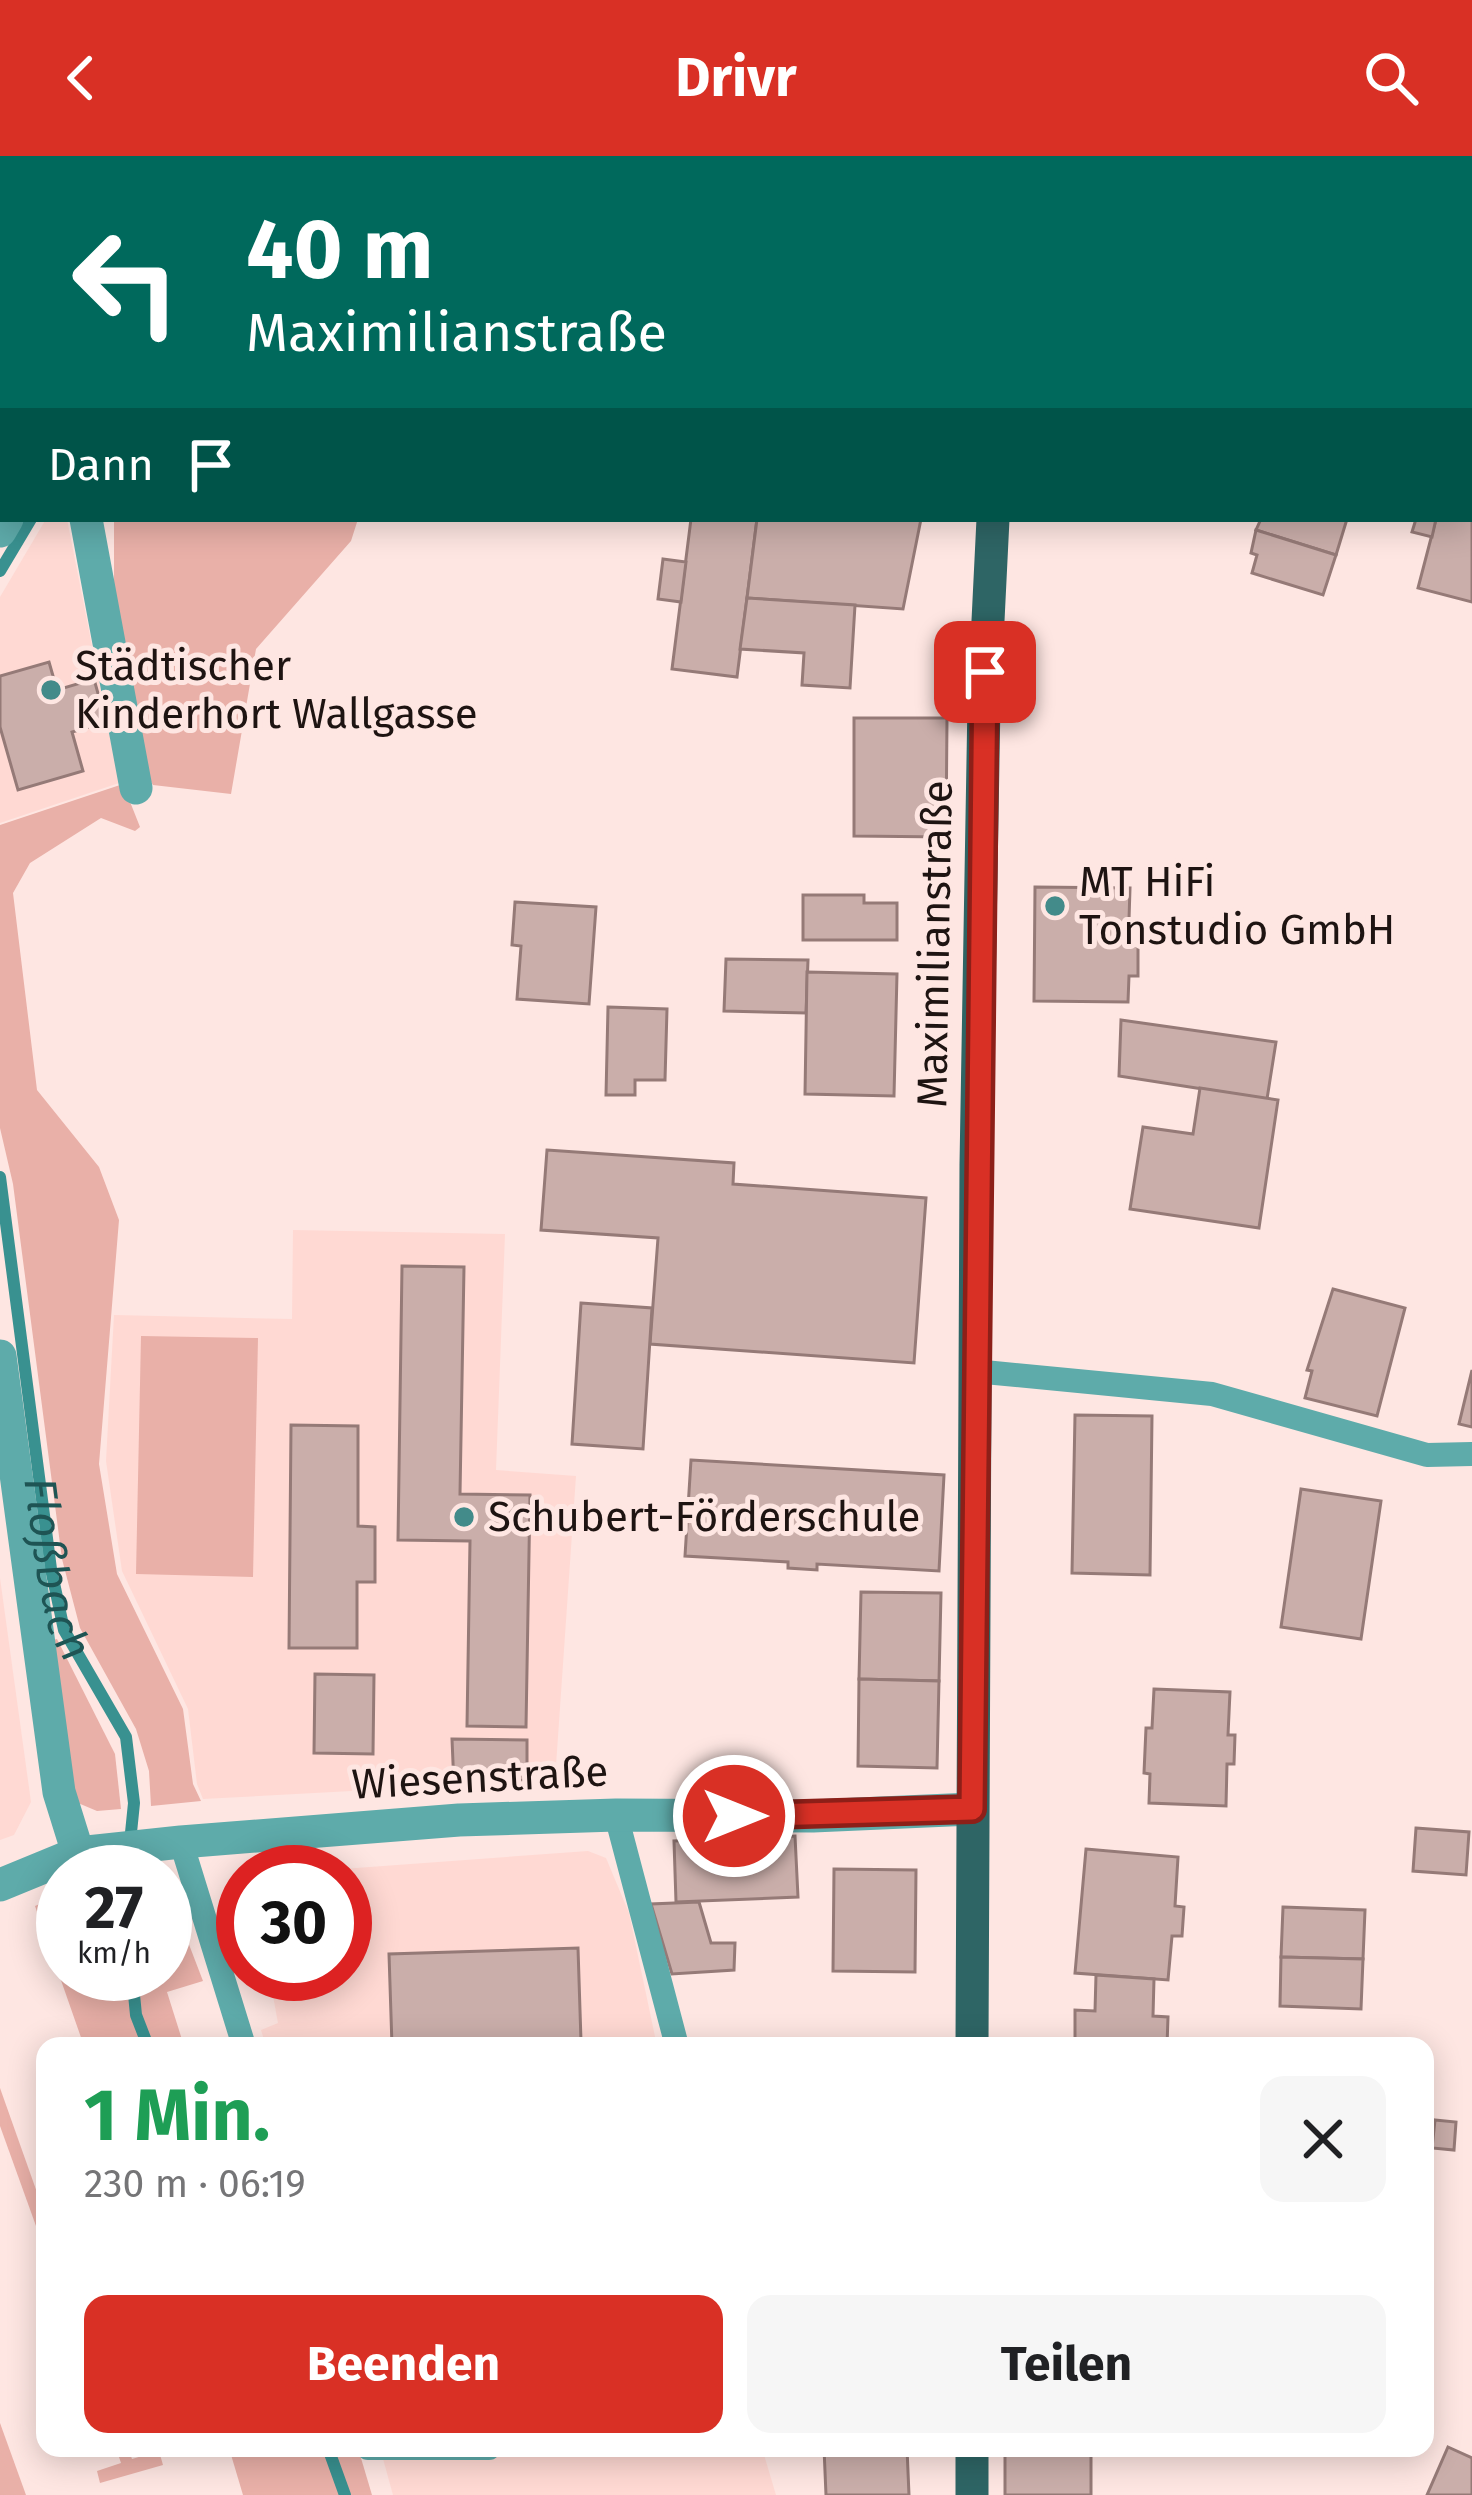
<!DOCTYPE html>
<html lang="de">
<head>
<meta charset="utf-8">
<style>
	:root { --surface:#fff; --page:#f6f6f6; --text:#202124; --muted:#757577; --accent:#d93025 }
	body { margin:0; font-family:"Fira Sans",sans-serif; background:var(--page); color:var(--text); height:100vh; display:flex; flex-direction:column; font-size:45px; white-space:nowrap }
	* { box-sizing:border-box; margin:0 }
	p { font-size:39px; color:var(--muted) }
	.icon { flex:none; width:66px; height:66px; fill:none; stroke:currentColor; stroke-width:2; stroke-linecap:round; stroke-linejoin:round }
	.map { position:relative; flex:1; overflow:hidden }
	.drawer { position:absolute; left:36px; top:1881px; width:1398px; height:420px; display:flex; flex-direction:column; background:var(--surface); border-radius:24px; box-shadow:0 6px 30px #0003 }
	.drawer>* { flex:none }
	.top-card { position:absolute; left:0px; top:0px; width:1473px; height:366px; box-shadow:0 6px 30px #0003; background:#00695c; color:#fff; overflow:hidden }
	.speed { position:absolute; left:36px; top:1689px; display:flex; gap:24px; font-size:60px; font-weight:700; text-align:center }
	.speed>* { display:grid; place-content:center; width:156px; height:156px; border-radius:50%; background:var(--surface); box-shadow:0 6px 30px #0003; line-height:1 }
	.speed small { font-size:30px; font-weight:400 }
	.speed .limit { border:18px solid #d22; background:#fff; color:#111 }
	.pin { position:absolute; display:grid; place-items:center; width:102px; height:102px; color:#fff; margin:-51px; border-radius:24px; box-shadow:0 6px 18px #0006 }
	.me { position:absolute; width:132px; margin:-66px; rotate:90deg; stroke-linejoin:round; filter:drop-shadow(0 0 9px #0008) }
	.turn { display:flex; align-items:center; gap:42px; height:252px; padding:0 48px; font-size:54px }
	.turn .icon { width:156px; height:156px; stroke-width:2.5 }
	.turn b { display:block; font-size:84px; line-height:102px }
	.then { display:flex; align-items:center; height:114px; padding:0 48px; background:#0003; gap:24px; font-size:45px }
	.round { display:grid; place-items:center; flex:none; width:126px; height:126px; border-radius:24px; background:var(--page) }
	.overview { display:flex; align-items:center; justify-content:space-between; height:204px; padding:0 48px }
	h1 { font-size:72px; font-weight:700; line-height:90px; color:#1e9e55 }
	.button { display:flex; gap:24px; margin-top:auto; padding:24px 48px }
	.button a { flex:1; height:138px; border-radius:24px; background:var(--accent); color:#fff; font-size:48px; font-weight:700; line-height:138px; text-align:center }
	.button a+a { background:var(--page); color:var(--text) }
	header { display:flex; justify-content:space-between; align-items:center; height:156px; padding:0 48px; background:var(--accent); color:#fff; font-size:54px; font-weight:700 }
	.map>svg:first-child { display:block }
	.built { fill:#ffd9d3 }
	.green { fill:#e9b0a8 }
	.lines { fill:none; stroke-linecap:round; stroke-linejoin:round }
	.stream { stroke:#399190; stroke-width:12 }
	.river { stroke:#45c7c6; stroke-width:72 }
	.building { fill:#caaeaa; stroke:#957a77; stroke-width:3 }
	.service { stroke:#5eabaa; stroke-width:24 }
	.minor { stroke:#5eabaa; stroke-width:33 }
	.primary { stroke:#2e6565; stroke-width:33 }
	.route-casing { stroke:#8d1f18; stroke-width:30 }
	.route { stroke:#d93025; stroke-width:21 }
	.poi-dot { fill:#438b8a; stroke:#fee6e2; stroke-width:4.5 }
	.labels { text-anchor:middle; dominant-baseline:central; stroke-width:10; stroke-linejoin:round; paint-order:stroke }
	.poi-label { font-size:42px; fill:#1e1412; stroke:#fee6e2; text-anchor:start }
	.street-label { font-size:42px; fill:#1e1412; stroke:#fee6e2 }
	.water-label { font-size:45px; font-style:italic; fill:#1e5454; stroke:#fee6e2 }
</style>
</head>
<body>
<header><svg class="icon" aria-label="back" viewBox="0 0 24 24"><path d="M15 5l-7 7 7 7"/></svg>Drivr<svg class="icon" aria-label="search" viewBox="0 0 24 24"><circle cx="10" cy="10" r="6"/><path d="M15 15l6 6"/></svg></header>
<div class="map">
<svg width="1472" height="2339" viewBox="0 0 1472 2339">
	<rect width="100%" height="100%" fill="#fee6e2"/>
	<g class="built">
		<polygon points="46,363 67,363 119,627 0,667 0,441"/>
		<polygon points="293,1074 505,1078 496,1314 576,1320 555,1624 203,1643 197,1628 188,1553 122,1415 106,1305 114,1159 292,1163"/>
		<polygon points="0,1422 31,1646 14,1679 0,1684"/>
		<polygon points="588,1695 606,1702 629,1757 657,1890 266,1890 261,1874 278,1867 269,1818 345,1818 345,1716 301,1716"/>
		<polygon points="380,2292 762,2292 776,2339 393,2339"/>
	</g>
	<g class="green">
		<polygon points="114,363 358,363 351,385 256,493 231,638 153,629 138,604 114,436"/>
		<polygon points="123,628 140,671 135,675 101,662 30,707 13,737 37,934 99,1011 119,1064 99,1308 117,1418 183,1553 193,1628 201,1645 151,1650 149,1615 136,1573 80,1472 62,1403 13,1028 0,972 0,669"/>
		<polygon points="141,1180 258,1182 253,1421 136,1418"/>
		<polygon points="57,1483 115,1598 121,1653 97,1655 78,1647 65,1602 53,1484"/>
		<polygon points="165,1726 203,1825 167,1836 184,1890 84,1890 35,1750 63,1738 63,1818 165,1818"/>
		<polygon points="0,1932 45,2059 45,2095 0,1970"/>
		<polygon points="0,2267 26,2339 0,2339"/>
		<polygon points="116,2292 128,2292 132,2303 159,2295 163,2309 100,2327 97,2315 121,2307"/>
		<polygon points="229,2292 358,2292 372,2339 243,2339"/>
	</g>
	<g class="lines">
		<g class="stream">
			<polyline points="0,415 31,363"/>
			<path id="s1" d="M0,1021L51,1413L64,1474L126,1581L134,1647L127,1716"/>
			<polyline points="132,1818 136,1859 148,1890"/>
			<polyline points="328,2292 345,2339"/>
		</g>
		<polyline class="river" points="0,300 3,299"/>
	</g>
	<g class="building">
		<polygon points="33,0 98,0 32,3"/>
		<polygon points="915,0 993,0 1003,3 914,3"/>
		<polygon points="1152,0 1217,0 1224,3 1151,3"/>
		<polygon points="1470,331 1472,331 1472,446 1418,432 1436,363 1470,363"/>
		<polygon points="691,363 757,363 737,521 672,513"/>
		<polygon points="757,363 921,363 903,453 747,442"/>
		<polygon points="1261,363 1347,363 1336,399 1256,374"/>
		<polygon points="1416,363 1436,363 1432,381 1412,376"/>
		<polygon points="1256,374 1336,399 1323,439 1252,417 1257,399 1251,397"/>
		<polygon points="663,403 686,406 681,446 658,443"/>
		<polygon points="747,442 855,449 850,532 802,529 804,497 740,493"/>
		<polygon points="49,506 57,534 94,523 106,566 72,576 83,615 18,634 0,571 0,520"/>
		<polygon points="854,562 947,562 946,681 854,680"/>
		<polygon points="1035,731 1130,732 1129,764 1138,764 1138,820 1129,820 1128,846 1034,845"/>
		<polygon points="803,739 864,739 864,747 897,747 897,784 803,784"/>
		<polygon points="515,746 596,751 589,848 517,843 521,790 512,789"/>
		<polygon points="726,803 808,804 806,857 724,855"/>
		<polygon points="807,816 897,818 894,940 805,938"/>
		<polygon points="608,851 667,853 665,924 635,924 635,939 606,939"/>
		<polygon points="1121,864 1276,886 1267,943 1119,920"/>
		<polygon points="1200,932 1278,944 1259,1072 1130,1053 1143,971 1193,978"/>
		<polygon points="547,994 734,1007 733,1028 926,1042 914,1207 650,1188 658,1082 541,1074"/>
		<polygon points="402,1110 464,1111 460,1338 530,1339 526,1571 467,1570 470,1385 398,1384"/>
		<polygon points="1333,1133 1405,1152 1377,1260 1305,1242 1312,1215 1307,1214"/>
		<polygon points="581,1147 652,1152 643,1293 572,1288"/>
		<polygon points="1472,1214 1472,1271 1459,1268"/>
		<polygon points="1075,1259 1152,1260 1150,1419 1072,1417"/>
		<polygon points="291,1269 358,1270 358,1370 375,1371 375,1426 357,1426 357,1492 289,1492"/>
		<polygon points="691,1304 944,1319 939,1415 817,1408 817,1414 788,1412 788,1406 685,1400"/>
		<polygon points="1301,1333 1381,1345 1361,1483 1281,1471"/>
		<polygon points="861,1436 941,1437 939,1525 859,1523"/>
		<polygon points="315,1518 374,1519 373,1598 314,1597"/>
		<polygon points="859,1523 939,1525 937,1612 858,1610"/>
		<polygon points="1154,1533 1230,1536 1228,1579 1235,1579 1234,1608 1227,1608 1226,1650 1149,1647 1150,1618 1144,1617 1146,1572 1152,1572"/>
		<polygon points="452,1583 527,1584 527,1624 454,1630"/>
		<polygon points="1416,1672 1469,1676 1466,1719 1413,1715"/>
		<polygon points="795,1680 798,1741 676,1746 674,1685"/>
		<polygon points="1086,1693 1178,1701 1175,1750 1184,1751 1182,1780 1172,1780 1168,1824 1075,1817"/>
		<polygon points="834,1713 916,1714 915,1816 833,1815"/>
		<polygon points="699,1746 711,1787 735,1787 734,1814 672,1818 651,1748"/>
		<polygon points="1283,1751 1365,1754 1363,1803 1281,1801"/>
		<polygon points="578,1792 581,1885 392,1890 389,1798"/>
		<polygon points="1281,1801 1363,1803 1361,1853 1280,1850"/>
		<polygon points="1096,1819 1154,1823 1153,1860 1168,1861 1167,1890 1075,1890 1075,1854 1095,1855"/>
		<polygon points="1435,1964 1456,1966 1454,1994 1432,1992"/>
		<polygon points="1448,2291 1472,2302 1472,2339 1427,2339"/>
		<polygon points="824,2292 907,2292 909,2339 826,2339"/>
		<rect x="1005" y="2292" width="86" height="47"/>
	</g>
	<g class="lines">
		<g class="service">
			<polyline points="792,3 793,0"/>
			<polyline points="974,1215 1212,1238 1427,1299 1472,1298"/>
			<polyline points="616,1659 677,1890"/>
			<polyline points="181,1686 244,1890"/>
			<polyline points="368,2292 489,2292"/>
		</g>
		<g class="minor">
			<polyline points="0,240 3,246"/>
			<polyline points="86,363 136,632"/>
			<polyline points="0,375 7,363"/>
			<polyline points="0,1200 59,1636 78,1697"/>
			<polyline points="0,1729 78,1697 181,1686 459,1664 616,1659 813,1660 972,1653"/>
		</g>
		<g class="primary">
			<polyline points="1114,3 1115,0"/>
			<polyline points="972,1890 976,1009 984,546 993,363"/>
			<polyline points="972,2339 972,2292"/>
		</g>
	</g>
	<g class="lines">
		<g class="route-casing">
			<polyline id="route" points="734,1660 972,1653 985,516"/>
		</g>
		<use href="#route" class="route"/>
	</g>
	<g class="poi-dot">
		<circle cx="51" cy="534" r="12"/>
		<circle cx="1055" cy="750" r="12"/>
		<circle cx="464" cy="1361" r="12"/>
	</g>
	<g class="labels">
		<g class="poi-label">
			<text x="75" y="510">Städtischer<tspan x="75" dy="48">Kinderhort Wallgasse</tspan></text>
			<text x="1079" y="726">MT HiFi<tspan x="1079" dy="48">Tonstudio GmbH</tspan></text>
			<text x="488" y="1361">Schubert-Förderschule</text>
		</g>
		<g class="street-label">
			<text transform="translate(935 788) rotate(-89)">Maximilianstraße</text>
			<text transform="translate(480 1622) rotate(-3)">Wiesenstraße</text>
		</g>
		<g class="water-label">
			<text stroke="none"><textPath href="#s1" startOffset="396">Floßbach</textPath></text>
		</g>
	</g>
</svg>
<div class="speed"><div>27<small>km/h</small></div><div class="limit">30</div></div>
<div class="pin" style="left:985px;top:516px;background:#d93025"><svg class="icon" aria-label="arrive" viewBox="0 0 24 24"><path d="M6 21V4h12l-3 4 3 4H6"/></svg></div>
<svg class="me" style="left:734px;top:1660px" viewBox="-20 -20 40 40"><circle r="17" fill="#d93025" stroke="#fff" stroke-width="3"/><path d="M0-11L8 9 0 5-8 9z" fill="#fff"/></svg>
<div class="top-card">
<div class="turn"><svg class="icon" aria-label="left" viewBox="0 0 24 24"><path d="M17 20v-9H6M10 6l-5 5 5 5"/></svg><div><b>40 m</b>Maximilianstraße</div></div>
<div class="then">Dann<svg class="icon" aria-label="arrive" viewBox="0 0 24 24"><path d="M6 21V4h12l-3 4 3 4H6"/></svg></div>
</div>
<section class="drawer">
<div class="overview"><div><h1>1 Min.</h1><p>230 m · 06:19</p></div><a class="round"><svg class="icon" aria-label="close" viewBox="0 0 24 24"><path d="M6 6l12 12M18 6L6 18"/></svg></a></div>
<div class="button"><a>Beenden</a><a>Teilen</a></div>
</section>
</div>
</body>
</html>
